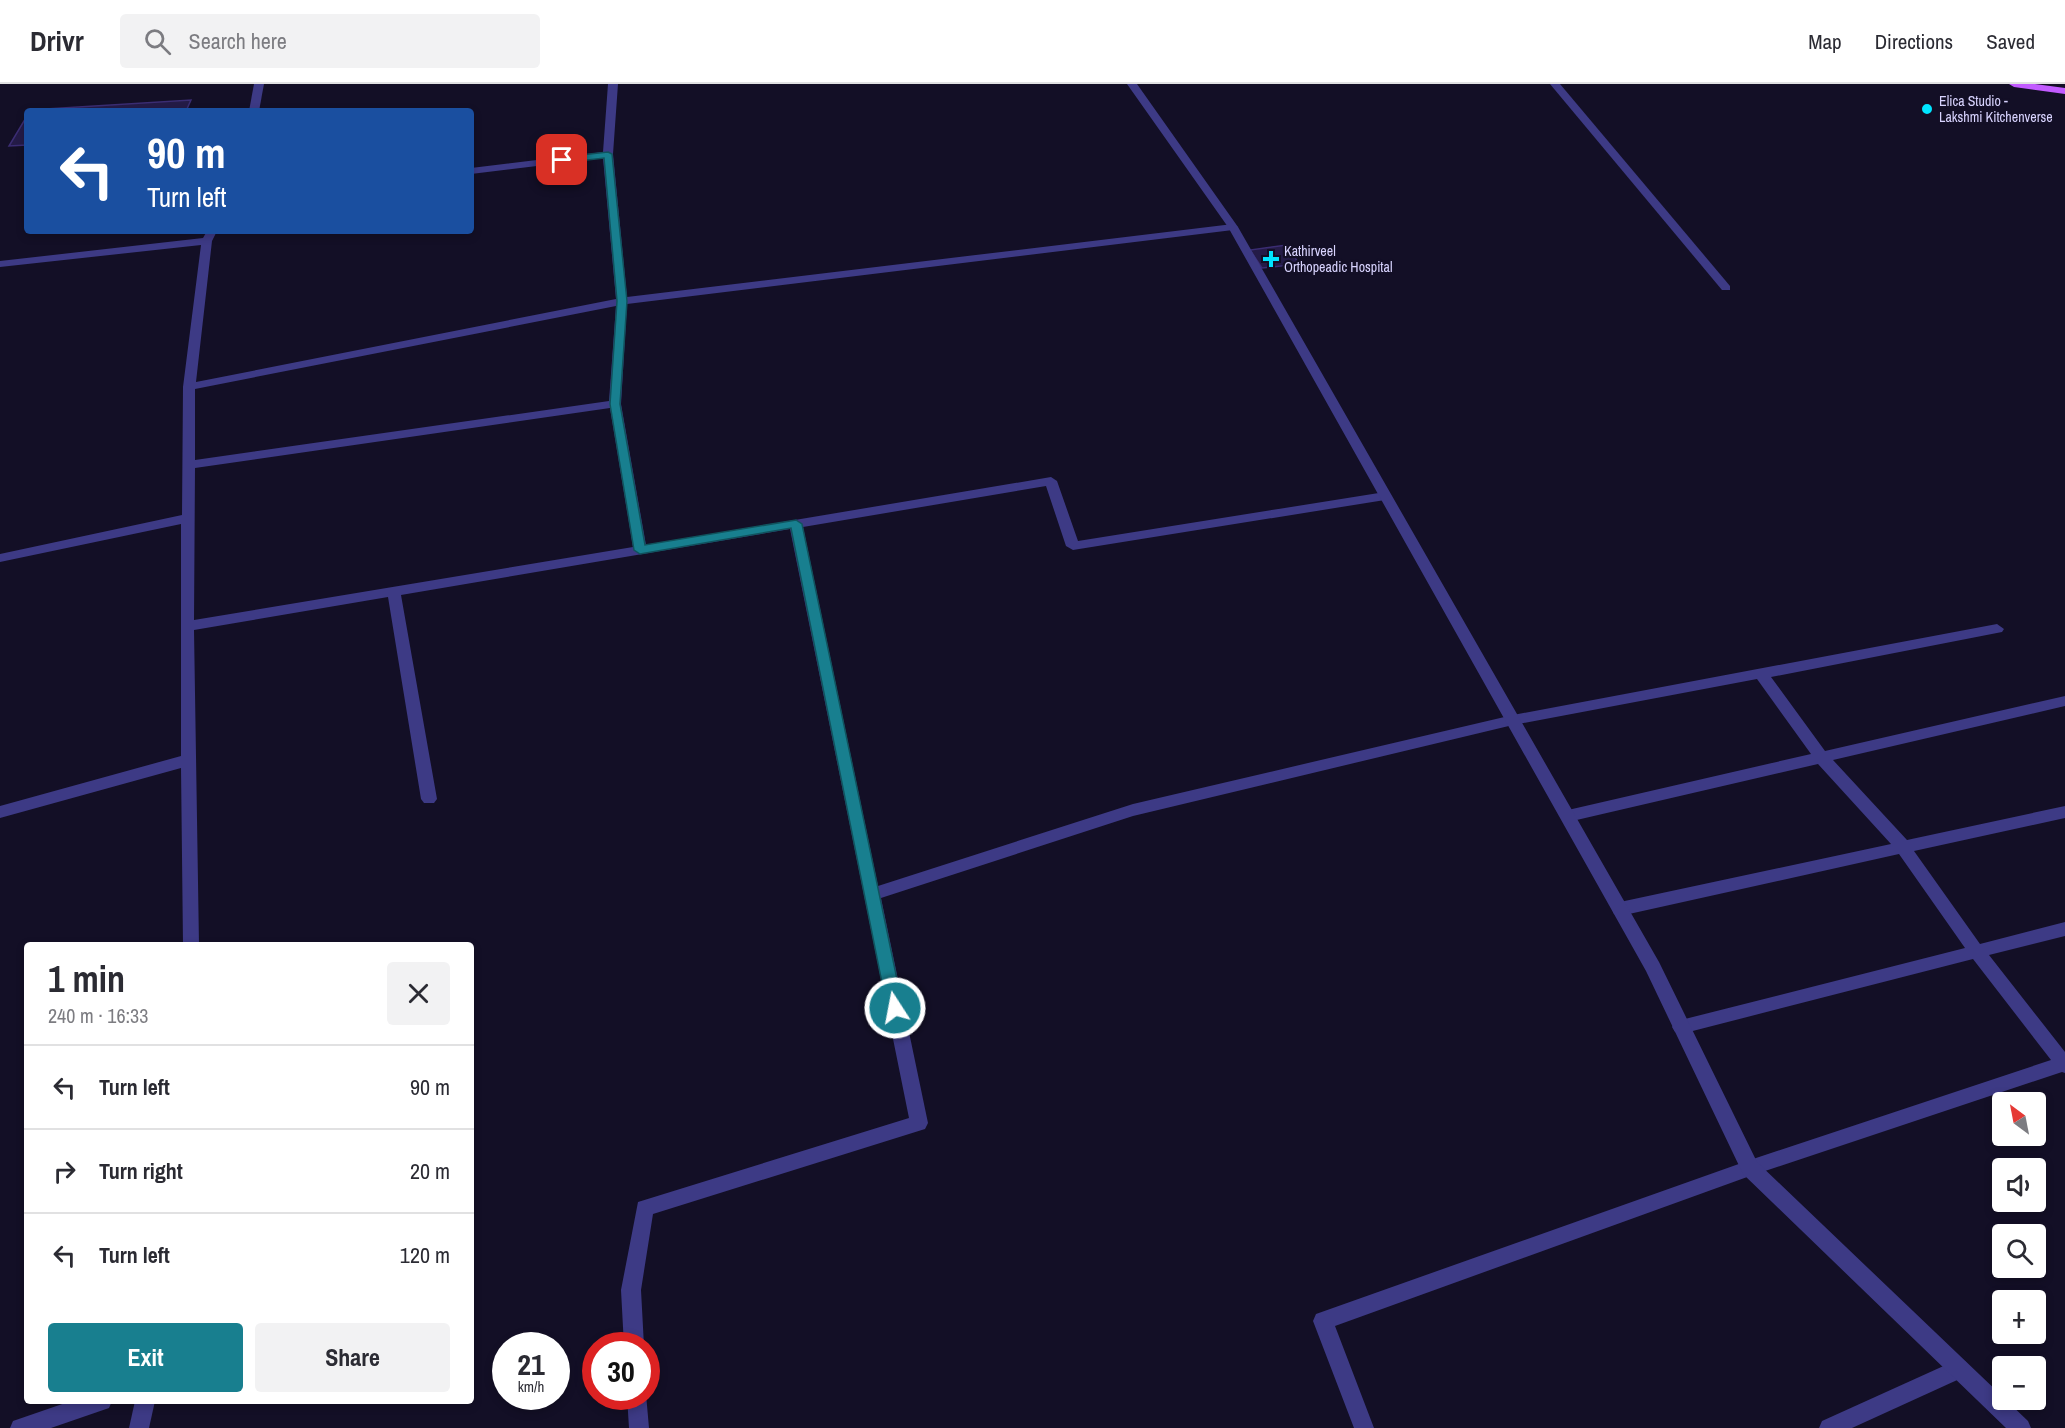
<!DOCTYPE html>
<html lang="en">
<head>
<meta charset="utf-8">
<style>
	:root { --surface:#fff; --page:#f2f2f3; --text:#2b2b33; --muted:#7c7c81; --line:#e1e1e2; --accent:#187f8f }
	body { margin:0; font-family:"Archivo Narrow",sans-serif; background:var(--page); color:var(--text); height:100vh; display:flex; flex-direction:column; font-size:22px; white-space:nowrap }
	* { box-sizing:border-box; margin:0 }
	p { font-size:20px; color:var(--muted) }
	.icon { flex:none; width:33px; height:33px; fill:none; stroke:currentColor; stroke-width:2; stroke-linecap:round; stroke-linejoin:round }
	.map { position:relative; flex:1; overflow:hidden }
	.panel { position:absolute; left:24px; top:858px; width:450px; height:462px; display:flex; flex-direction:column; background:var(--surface); border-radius:6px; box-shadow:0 3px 9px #0003 }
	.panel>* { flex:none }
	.hud { position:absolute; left:24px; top:24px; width:450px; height:126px; border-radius:6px; box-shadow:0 3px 9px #0003; background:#1a4fa0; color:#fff; overflow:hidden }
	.needle { width:39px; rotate:328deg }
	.controls { position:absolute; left:1992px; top:1008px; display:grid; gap:12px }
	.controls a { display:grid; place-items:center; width:54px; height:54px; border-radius:6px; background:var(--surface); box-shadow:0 3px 9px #0003; font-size:30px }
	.speed { position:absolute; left:492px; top:1248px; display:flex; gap:12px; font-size:30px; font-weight:700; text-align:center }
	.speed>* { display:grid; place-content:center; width:78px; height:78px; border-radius:50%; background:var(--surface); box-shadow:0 3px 9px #0003; line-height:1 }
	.speed small { font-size:15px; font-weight:400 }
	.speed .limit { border:9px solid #d22; background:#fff; color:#111 }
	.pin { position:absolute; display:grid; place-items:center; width:51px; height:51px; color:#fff; margin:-26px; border-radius:12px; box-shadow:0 3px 9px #0006 }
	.me { position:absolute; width:66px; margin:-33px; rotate:349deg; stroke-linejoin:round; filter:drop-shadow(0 0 4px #0008) }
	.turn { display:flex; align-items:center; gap:21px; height:126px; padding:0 24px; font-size:27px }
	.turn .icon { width:78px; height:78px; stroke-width:2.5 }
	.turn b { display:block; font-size:42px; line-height:51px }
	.round { display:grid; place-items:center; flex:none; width:63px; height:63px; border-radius:6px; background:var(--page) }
	.overview { display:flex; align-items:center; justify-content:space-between; height:102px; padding:0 24px }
	h1 { font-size:36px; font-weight:700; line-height:45px }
	.primary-button { display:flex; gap:12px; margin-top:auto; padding:12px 24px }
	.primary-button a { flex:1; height:69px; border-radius:6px; background:var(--accent); color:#fff; font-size:24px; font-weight:700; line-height:69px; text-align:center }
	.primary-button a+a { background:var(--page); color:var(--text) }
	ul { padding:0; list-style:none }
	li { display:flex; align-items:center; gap:18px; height:84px; padding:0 24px; border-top:2px solid var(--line) }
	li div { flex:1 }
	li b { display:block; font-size:22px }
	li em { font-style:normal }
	header { display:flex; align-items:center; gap:36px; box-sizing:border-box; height:84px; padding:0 30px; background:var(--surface); border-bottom:2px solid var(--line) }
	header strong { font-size:28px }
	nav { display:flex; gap:33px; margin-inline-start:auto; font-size:21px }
	.search { width:420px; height:54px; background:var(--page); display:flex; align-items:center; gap:15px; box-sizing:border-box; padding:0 21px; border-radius:6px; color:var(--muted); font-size:22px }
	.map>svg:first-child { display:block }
	.building { fill:#241b47; stroke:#3b2d73; stroke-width:1.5 }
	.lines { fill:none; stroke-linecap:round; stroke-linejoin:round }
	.minor { fill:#3d3a85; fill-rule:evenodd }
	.tertiary { fill:#3d3a85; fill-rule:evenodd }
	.primary { fill:#c25bff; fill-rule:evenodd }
	.route { fill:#187f8f; stroke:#10535d; stroke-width:1.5 }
	.poi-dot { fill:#00e5ff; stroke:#130f26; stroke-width:2 }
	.labels { text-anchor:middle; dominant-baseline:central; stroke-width:4.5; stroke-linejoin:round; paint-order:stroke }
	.far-poi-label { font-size:14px; fill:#d9d4ff; stroke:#130f26; text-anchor:start }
</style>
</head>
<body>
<header>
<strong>Drivr</strong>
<div class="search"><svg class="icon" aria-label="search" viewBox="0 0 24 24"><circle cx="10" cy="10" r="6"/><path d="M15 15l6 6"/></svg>Search here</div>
<nav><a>Map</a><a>Directions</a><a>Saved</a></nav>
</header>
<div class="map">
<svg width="2065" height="1344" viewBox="0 0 2065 1344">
	<rect width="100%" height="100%" fill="#130f26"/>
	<g class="building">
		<polygon points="191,16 186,27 30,27 30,26"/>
		<polygon points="27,32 27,61 9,62"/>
		<polygon points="1287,161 1299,180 1262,184 1250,166"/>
	</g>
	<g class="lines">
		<g class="minor">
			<polygon points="254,0 264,0 259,27 249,27"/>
			<path d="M608,0H618L613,70L627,213L1233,140L1238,143L1233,146L627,220L621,320L646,461L1051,393L1057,397L1078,457L1385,408L1391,412L1385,416L1073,466L1066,462L1046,402L803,443L878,802L1133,720L1513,631L1997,540L2004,545L2002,548L1771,593L1825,667L2065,612V622L1833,676L1907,756L2065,722V734L1914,767L1980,860L2065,838V852L1989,871L2065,968V989L2062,988L1750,1092L1335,1242L1374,1344H1354L1313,1237L1316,1230L1750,1076L2051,976L1973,875L1681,950L1675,948L1672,943L1675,938L1681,936L1965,864L1899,770L1620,832L1614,830L1612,825L1614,820L1620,818L1891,760L1818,680L1568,738L1563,736L1560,732L1563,728L1568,726L1811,670L1757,595L1513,641L1133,732L881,814L928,1039L925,1045L653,1130L641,1206L644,1262H624L621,1206L638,1118L909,1034L790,445L401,511L437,715L434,719H424L421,715L388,513L194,546L199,861H183L181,684L0,734V722L181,672V440L0,478V470L182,431L183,303L201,161L0,183V177L203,154L207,147H217L212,157L196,298L616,215L603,74L471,90V84L603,68ZM616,222L609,317L195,376V305ZM610,324L633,463L194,536L195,384Z"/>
			<polygon points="1550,0 1560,0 1730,202 1730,206 1722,206"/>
			<polygon points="1959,1275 1966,1278 1969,1285 1966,1292 1852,1344 1819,1344 1822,1337"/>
			<polygon points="646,1310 649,1344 629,1344 627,1312 646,1312"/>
			<polygon points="71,1317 112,1317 109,1324 51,1344 10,1344 13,1337"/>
			<polygon points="135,1317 155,1317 149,1344 129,1344"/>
		</g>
		<polygon class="tertiary" points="1127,0 1137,0 1238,143 1659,878 1757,1078 2002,1312 2002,1316 2006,1316 2028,1337 2031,1344 2006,1344 1743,1090 1646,887 1228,143"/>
		<polygon class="primary" points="2009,0 2035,0 2065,4 2065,10 2014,3"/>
	</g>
	<polygon class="route" points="608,68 612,70 627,217 620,320 645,461 796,436 802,440 903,924 901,929 895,931 890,929 887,924 791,444 640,470 634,466 610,320 617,217 604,74 562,79 558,76 562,73"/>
	<g class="poi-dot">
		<circle cx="1927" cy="25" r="6"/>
		<path d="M1268 166h6v6h6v6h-6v6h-6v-6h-6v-6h6z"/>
	</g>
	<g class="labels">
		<g class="far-poi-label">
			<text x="1939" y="17">Elica Studio -<tspan x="1939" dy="16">Lakshmi Kitchenverse</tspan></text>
			<text x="1284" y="167">Kathirveel<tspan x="1284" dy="16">Orthopeadic Hospital</tspan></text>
		</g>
	</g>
</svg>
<div class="controls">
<a><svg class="needle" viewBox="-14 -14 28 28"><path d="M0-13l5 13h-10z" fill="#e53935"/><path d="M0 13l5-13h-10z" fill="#7c7c81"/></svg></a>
<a><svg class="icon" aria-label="sound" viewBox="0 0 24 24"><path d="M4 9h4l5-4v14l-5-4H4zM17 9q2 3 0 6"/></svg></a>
<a><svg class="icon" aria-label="search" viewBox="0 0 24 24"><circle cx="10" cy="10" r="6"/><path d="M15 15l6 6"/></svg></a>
<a>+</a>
<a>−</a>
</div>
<div class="speed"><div>21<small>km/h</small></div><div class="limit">30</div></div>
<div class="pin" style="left:562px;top:76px;background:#d93025"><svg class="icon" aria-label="arrive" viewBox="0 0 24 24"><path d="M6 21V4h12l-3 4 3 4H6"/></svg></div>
<svg class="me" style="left:895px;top:924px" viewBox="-20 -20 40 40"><circle r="17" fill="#187f8f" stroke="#fff" stroke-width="3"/><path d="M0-11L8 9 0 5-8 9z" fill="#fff"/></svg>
<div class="hud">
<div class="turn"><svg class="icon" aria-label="left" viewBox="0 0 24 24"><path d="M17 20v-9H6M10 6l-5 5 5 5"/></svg><div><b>90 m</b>Turn left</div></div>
</div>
<section class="panel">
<div class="overview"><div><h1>1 min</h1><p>240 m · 16:33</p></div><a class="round"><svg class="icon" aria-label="close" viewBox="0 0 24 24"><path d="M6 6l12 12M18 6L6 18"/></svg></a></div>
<ul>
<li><svg class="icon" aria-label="left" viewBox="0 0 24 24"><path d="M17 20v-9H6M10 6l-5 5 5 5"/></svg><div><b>Turn left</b></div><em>90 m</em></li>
<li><svg class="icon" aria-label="right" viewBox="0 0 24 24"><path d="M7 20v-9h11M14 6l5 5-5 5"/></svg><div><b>Turn right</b></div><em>20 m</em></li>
<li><svg class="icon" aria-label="left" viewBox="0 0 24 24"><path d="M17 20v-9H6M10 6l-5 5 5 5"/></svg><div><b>Turn left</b></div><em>120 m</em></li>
</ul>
<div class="primary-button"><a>Exit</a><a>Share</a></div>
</section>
</div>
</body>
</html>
